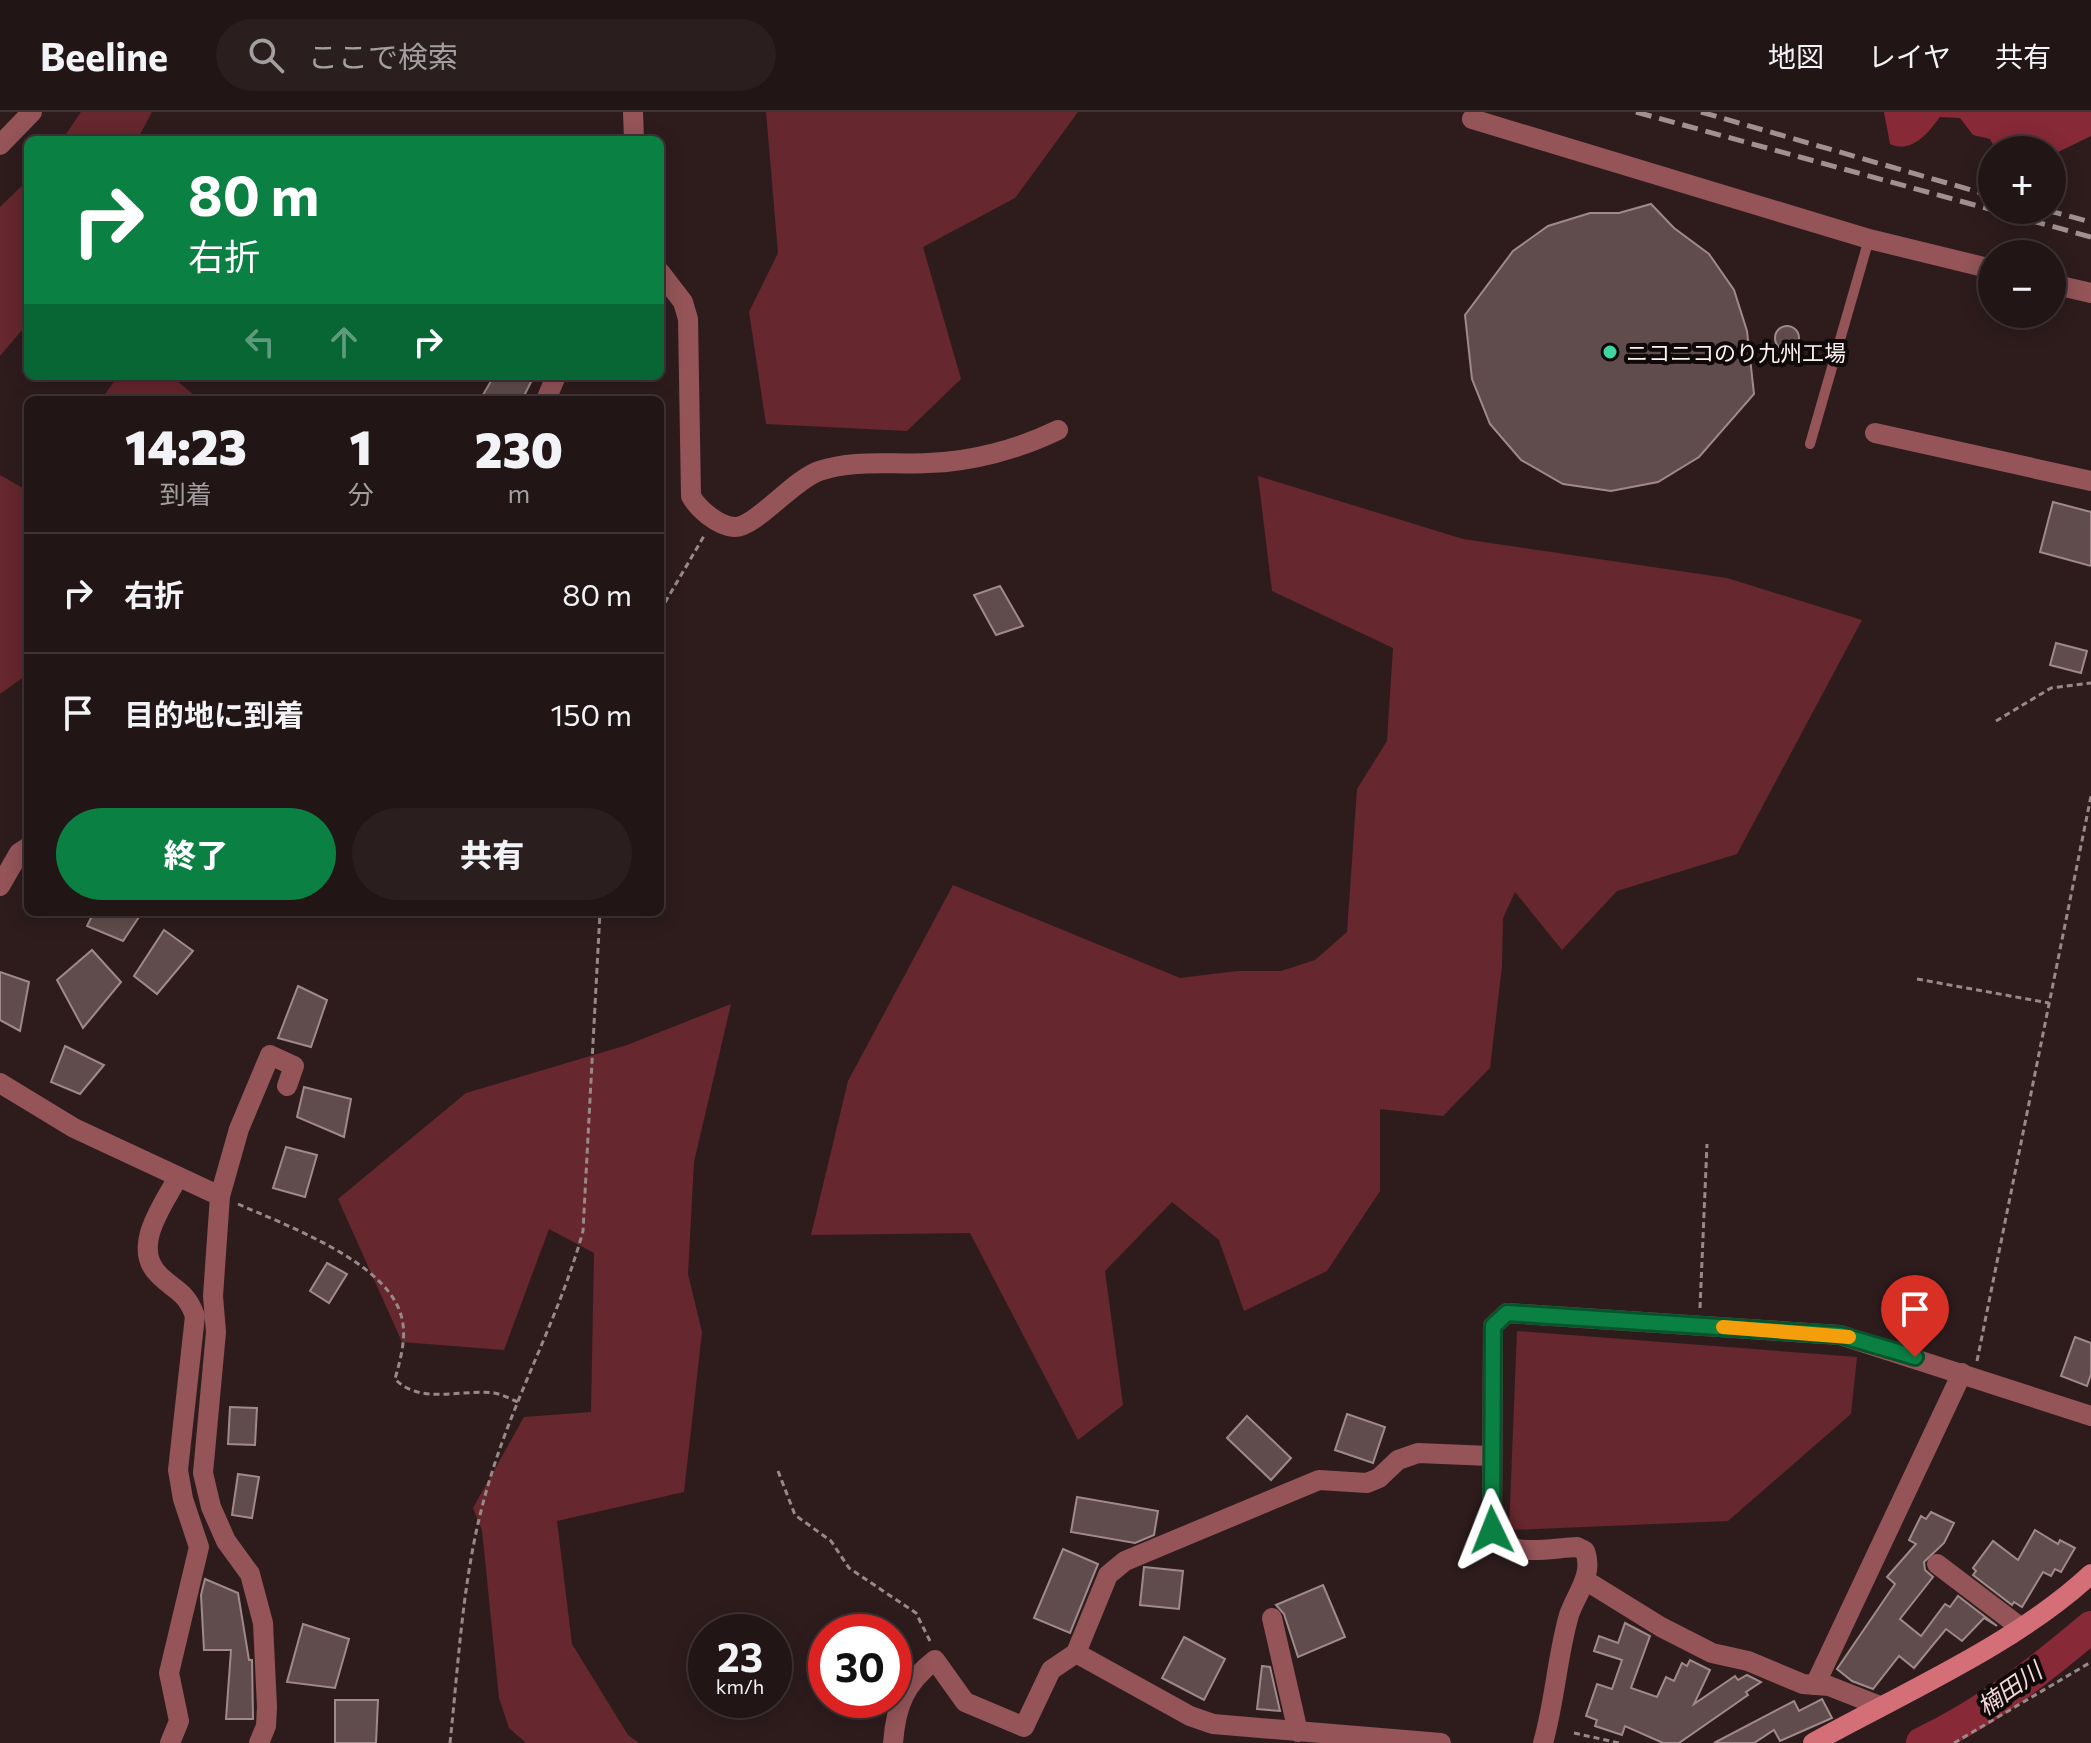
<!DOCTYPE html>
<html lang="ja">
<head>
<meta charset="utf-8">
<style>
	:root { --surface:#221516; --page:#2a1e1f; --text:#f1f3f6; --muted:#a29fa1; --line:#3f3435; --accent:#0b8043 }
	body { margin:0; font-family:Commissioner,"Noto Sans JP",sans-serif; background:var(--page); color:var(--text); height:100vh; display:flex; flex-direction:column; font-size:30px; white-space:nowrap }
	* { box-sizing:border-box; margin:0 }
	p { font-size:26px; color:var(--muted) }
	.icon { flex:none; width:44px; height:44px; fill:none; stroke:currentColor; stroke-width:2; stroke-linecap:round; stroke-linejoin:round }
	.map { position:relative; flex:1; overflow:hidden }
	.side { position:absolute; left:24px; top:284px; width:640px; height:520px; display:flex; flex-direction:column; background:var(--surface); border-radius:12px; box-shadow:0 4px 20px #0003,0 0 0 2px var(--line) }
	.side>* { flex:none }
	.top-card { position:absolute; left:24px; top:24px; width:640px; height:244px; border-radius:12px; box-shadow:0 4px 20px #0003,0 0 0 2px var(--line); background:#0b8043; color:#fff; overflow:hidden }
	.tools { position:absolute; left:1978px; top:24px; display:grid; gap:16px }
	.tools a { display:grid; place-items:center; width:88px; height:88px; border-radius:50%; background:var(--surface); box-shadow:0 4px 20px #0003,0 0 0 2px var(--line); font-size:40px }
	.speed { position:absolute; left:688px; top:1502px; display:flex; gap:16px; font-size:40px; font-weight:700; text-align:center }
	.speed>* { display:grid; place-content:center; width:104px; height:104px; border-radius:50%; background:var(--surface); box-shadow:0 4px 20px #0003,0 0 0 2px var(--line); line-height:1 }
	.speed small { font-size:20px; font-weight:400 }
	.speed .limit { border:12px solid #d22; background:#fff; color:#111 }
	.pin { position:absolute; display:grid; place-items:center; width:68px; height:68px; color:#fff; margin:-82px -34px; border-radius:50% 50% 50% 0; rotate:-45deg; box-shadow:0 0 8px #0007 }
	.pin .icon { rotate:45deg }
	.me { position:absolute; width:88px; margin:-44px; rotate:358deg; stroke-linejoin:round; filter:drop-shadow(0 0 6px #0008) }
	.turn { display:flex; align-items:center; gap:28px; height:168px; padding:0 32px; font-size:36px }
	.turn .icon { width:104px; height:104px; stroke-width:2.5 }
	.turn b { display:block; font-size:56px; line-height:68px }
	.lanes { display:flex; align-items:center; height:76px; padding:0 32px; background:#0003; justify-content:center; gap:40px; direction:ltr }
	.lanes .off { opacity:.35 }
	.eta { display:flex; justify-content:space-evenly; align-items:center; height:136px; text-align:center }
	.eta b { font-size:48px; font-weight:800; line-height:56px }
	.primary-button { display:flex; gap:16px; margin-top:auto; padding:16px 32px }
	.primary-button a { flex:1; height:92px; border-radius:48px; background:var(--accent); color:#fff; font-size:32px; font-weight:800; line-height:92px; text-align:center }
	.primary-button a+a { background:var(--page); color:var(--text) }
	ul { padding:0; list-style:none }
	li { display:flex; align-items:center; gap:24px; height:120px; padding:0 32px; border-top:2px solid var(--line) }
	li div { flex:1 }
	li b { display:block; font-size:30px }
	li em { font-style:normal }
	header { display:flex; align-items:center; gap:48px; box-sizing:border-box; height:112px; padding:0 40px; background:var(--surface); border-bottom:2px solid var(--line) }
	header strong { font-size:38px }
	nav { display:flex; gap:44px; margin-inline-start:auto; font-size:28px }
	.search { width:560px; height:72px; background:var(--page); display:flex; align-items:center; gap:20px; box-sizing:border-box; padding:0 28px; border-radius:44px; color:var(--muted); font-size:30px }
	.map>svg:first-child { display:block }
	.green { fill:#66272e }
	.water { fill:#872937 }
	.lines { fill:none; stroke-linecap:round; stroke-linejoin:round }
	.river { stroke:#872937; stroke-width:32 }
	.building { fill:#604c4d; stroke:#a0898a; stroke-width:2 }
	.path { stroke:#988989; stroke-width:3; stroke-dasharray:6 4; stroke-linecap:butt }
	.lane { stroke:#945458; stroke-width:10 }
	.street { stroke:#945458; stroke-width:20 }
	.secondary { stroke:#d46f77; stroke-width:20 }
	.rail { stroke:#a09091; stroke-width:5; stroke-dasharray:16 8; stroke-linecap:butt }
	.route-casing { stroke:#07532c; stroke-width:20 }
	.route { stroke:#0b8043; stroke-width:14 }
	.slow { stroke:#f59e0b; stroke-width:14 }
	.poi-dot { fill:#3fd4a2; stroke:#100909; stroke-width:3 }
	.labels { text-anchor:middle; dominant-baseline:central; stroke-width:8; stroke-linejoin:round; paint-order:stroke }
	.poi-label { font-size:22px; fill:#fdf0f0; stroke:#100909; text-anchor:start }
	.water-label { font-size:24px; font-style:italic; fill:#f4d8d9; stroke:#100909 }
</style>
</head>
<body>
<header>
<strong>Beeline</strong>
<div class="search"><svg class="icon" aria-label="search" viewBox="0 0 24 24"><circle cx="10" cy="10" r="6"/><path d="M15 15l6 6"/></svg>ここで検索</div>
<nav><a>地図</a><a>レイヤ</a><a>共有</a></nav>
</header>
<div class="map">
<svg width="2091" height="1631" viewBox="0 0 2091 1631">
	<rect width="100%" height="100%" fill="#2e1c1d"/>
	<g class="green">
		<polygon points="81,0 152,0 137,28 62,28"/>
		<polygon points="766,0 1078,0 1015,86 923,135 961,267 907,319 766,312 749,200 778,141"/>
		<polygon points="28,68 28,211 0,244 0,95"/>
		<polygon points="118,264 171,264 200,288 101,288"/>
		<polygon points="0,363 28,379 28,562 0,582"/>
		<polygon points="1258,364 1463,427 1727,466 1862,508 1737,742 1617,779 1562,838 1515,780 1503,806 1502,854 1490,956 1443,1004 1380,997 1380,1079 1327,1159 1244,1199 1219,1128 1172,1090 1105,1159 1123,1293 1078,1328 970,1121 811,1123 848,969 953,773 1180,866 1237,859 1281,859 1315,848 1347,820 1357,677 1387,629 1393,536 1272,479"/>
		<polygon points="731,892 694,1050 688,1162 702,1220 684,1380 557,1409 572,1532 628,1623 639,1631 526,1631 509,1616 499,1586 482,1418 473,1396 524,1305 591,1300 594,1141 549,1117 504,1238 402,1230 338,1087 466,981 627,933"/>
		<polygon points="1517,1219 1857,1245 1851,1302 1728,1409 1509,1418"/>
	</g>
	<path class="water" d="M1884,0H2091V24L2052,43V38H1996L1990,27L1973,23L1960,6L1940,5C1928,21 1912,42 1890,32Z"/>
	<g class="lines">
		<path class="river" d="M1922,1631C1984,1602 2039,1559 2091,1515"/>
	</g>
	<g class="building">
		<polygon points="1651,92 1674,116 1709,142 1734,178 1747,219 1754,282 1699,345 1658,370 1611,379 1563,372 1521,348 1490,312 1472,267 1465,203 1513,139 1548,114 1590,101 1619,101"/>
		<circle cx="1787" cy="226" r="12"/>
		<polygon points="494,264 534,264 522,288 480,288"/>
		<polygon points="2053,390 2091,400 2091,454 2040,440"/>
		<polygon points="1000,474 1023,514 996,523 974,483"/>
		<polygon points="2056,531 2087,539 2081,561 2050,553"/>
		<polygon points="94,800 130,800 141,802 123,829 87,814"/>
		<polygon points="164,818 193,839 157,882 134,864"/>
		<polygon points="92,838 121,870 83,916 57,868"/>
		<polygon points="0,860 29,870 20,919 0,908"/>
		<polygon points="298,874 327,888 311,935 278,926"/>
		<polygon points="65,934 104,953 80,982 51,970"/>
		<polygon points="304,975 351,987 344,1025 297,1005"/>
		<polygon points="286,1035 317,1043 305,1085 273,1076"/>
		<polygon points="327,1151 347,1162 329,1191 310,1179"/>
		<polygon points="2075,1225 2091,1231 2091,1262 2087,1274 2061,1264"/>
		<polygon points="230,1295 257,1296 255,1333 228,1332"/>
		<polygon points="1347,1302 1385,1315 1373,1351 1335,1338"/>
		<polygon points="1247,1304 1291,1346 1271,1368 1227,1326"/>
		<polygon points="238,1362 259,1365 252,1406 232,1403"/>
		<polygon points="1077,1385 1158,1399 1154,1423 1135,1431 1071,1420"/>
		<polygon points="1931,1400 1954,1411 1944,1431 1924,1450 1925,1458 1933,1465 1900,1507 1921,1524 1945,1492 1950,1495 1958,1484 1997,1514 1984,1506 1962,1529 1946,1517 1914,1556 1899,1544 1873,1577 1852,1569 1837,1557 1895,1472 1887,1465 1916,1432 1909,1428 1921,1404 1926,1407"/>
		<polygon points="2035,1418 2058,1432 2060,1428 2075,1436 2061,1460 2055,1457 2051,1464 2043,1460 2022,1495 2014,1490 2012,1493 1973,1463 1976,1459 1973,1456 1993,1429 2018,1448"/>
		<polygon points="1063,1437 1098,1452 1070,1521 1034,1506"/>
		<polygon points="1144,1455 1183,1459 1179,1497 1140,1493"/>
		<polygon points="205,1467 238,1481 249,1548 252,1548 253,1607 226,1607 231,1538 204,1538 201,1483"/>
		<polygon points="1323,1473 1345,1525 1298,1545 1284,1502 1276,1493"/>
		<polygon points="1625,1511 1650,1524 1631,1576 1657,1585 1666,1565 1674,1569 1682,1551 1687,1554 1690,1548 1710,1558 1694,1592 1735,1564 1738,1568 1747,1563 1761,1570 1746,1580 1748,1583 1679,1631 1663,1631 1625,1614 1622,1623 1595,1614 1597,1608 1586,1604 1597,1572 1612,1577 1622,1548 1594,1539 1599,1524 1618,1531"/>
		<polygon points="303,1512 349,1527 335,1576 287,1570"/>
		<polygon points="1184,1525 1225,1547 1204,1588 1162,1566"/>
		<polygon points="1262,1554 1270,1555 1280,1599 1257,1597"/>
		<polygon points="1822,1587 1832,1606 1780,1629 1774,1618 1754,1631 1714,1631 1794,1589 1799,1599"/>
		<polygon points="335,1588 378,1588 376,1631 335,1631"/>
	</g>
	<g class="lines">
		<g class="path">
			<polyline points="660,499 704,424"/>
			<polyline points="1996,609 2051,576 2091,571"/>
			<polyline points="1917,867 2049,891"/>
			<path d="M238,1092C285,1113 382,1148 400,1200C408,1222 401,1245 395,1267C420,1293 461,1277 494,1281C502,1282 510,1287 518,1290"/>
			<polyline points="1700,1196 1707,1032"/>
			<polyline points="1977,1249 2091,684"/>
			<polyline points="778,1359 795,1403 831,1429 849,1456 916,1501 930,1529"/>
			<polyline points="1574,1621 1619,1631"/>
			<path d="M450,1631C459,1547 463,1458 487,1377C512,1288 559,1207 583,1119L600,800"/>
			<polyline points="1954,1631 2091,1550"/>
		</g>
		<polyline class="lane" points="1810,332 1869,127"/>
		<g class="street">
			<polyline points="633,0 634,28"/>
			<polyline points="1472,7 1869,127 1992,157"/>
			<polyline points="0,33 32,0"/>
			<path d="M660,160L683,190L688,207L691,384C698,397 718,414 734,415C755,416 793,368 819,359C855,347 891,353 928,351C971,350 1019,337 1058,318"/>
			<polyline points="2052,172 2091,181"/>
			<polyline points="546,288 556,264"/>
			<polyline points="1875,321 2091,369"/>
			<polyline points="0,774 19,741 28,735"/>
			<polyline points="0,971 74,1016 220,1084"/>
			<polyline points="1937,1452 2020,1515"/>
			<polyline points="1585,1468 1661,1515 1712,1541 1748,1549 1803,1572 1829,1574 1880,1594"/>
			<polyline points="1272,1506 1298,1620"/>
			<polyline points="1076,1541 1190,1604 1213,1612 1441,1631"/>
			<polyline points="1815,1573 1962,1261"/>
			<path d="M170,1631L179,1609L169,1561L199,1435L183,1387L178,1358L195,1204C186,1179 176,1180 159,1163C130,1135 164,1092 178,1065"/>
			<polyline points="259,1631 266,1614 267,1595 263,1511 250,1462 226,1429 211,1395 203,1361 216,1220 213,1184 220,1084 239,1017 270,943 294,954 287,974"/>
			<path d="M893,1631C896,1593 905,1571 935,1548L965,1590L1024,1615L1051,1558L1076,1541L1108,1463L1125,1449L1319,1368L1367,1371L1379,1366L1398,1348L1418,1341L1490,1344"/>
			<path d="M1543,1631C1555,1589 1557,1545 1569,1503C1576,1482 1594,1463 1585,1439L1577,1435C1548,1436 1505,1448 1492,1418L1493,1214L1507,1201L1840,1223L2091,1304"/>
		</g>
		<path class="secondary" d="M1813,1631C1903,1581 2016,1532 2091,1462"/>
		<g class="rail">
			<polyline points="1636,0 2091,125"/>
			<polyline points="1701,0 1992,84"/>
			<polyline points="2046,98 2091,110"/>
		</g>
	</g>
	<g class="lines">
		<g class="route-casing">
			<polyline id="route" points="1492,1418 1493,1214 1507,1201 1840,1223 1915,1245"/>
		</g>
		<use href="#route" class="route"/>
		<polyline class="slow" points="1723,1215 1849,1225"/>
	</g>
	<circle class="poi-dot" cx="1610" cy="240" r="8"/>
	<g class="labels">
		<g class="poi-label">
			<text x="1626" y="240">ニコニコのり九州工場</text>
		</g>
		<g class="water-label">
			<text transform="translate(2009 1576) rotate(-35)">楠田川</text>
		</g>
	</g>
</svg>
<div class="tools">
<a>+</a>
<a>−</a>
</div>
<div class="speed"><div>23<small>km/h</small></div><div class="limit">30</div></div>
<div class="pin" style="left:1915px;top:1245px;background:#d93025"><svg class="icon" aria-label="arrive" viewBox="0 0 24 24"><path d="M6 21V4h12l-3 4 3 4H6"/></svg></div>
<svg class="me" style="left:1492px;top:1418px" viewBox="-20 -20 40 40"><path d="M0-17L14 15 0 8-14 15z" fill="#0b8043" stroke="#fff" stroke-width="4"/></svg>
<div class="top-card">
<div class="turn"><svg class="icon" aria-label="right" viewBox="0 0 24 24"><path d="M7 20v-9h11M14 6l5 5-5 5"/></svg><div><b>80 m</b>右折</div></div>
<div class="lanes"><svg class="icon off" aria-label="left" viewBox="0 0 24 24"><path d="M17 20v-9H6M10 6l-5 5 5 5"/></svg><svg class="icon off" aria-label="ahead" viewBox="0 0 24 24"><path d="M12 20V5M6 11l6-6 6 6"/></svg><svg class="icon" aria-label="right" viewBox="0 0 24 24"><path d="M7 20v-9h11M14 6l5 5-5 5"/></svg></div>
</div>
<section class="side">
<div class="eta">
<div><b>14:23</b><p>到着</p></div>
<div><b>1</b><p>分</p></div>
<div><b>230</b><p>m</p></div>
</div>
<ul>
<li><svg class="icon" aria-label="right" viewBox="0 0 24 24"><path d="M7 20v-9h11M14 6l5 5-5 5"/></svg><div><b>右折</b></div><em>80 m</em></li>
<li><svg class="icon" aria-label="arrive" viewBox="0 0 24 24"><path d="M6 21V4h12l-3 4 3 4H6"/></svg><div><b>目的地に到着</b></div><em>150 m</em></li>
</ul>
<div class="primary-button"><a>終了</a><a>共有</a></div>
</section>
</div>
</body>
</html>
